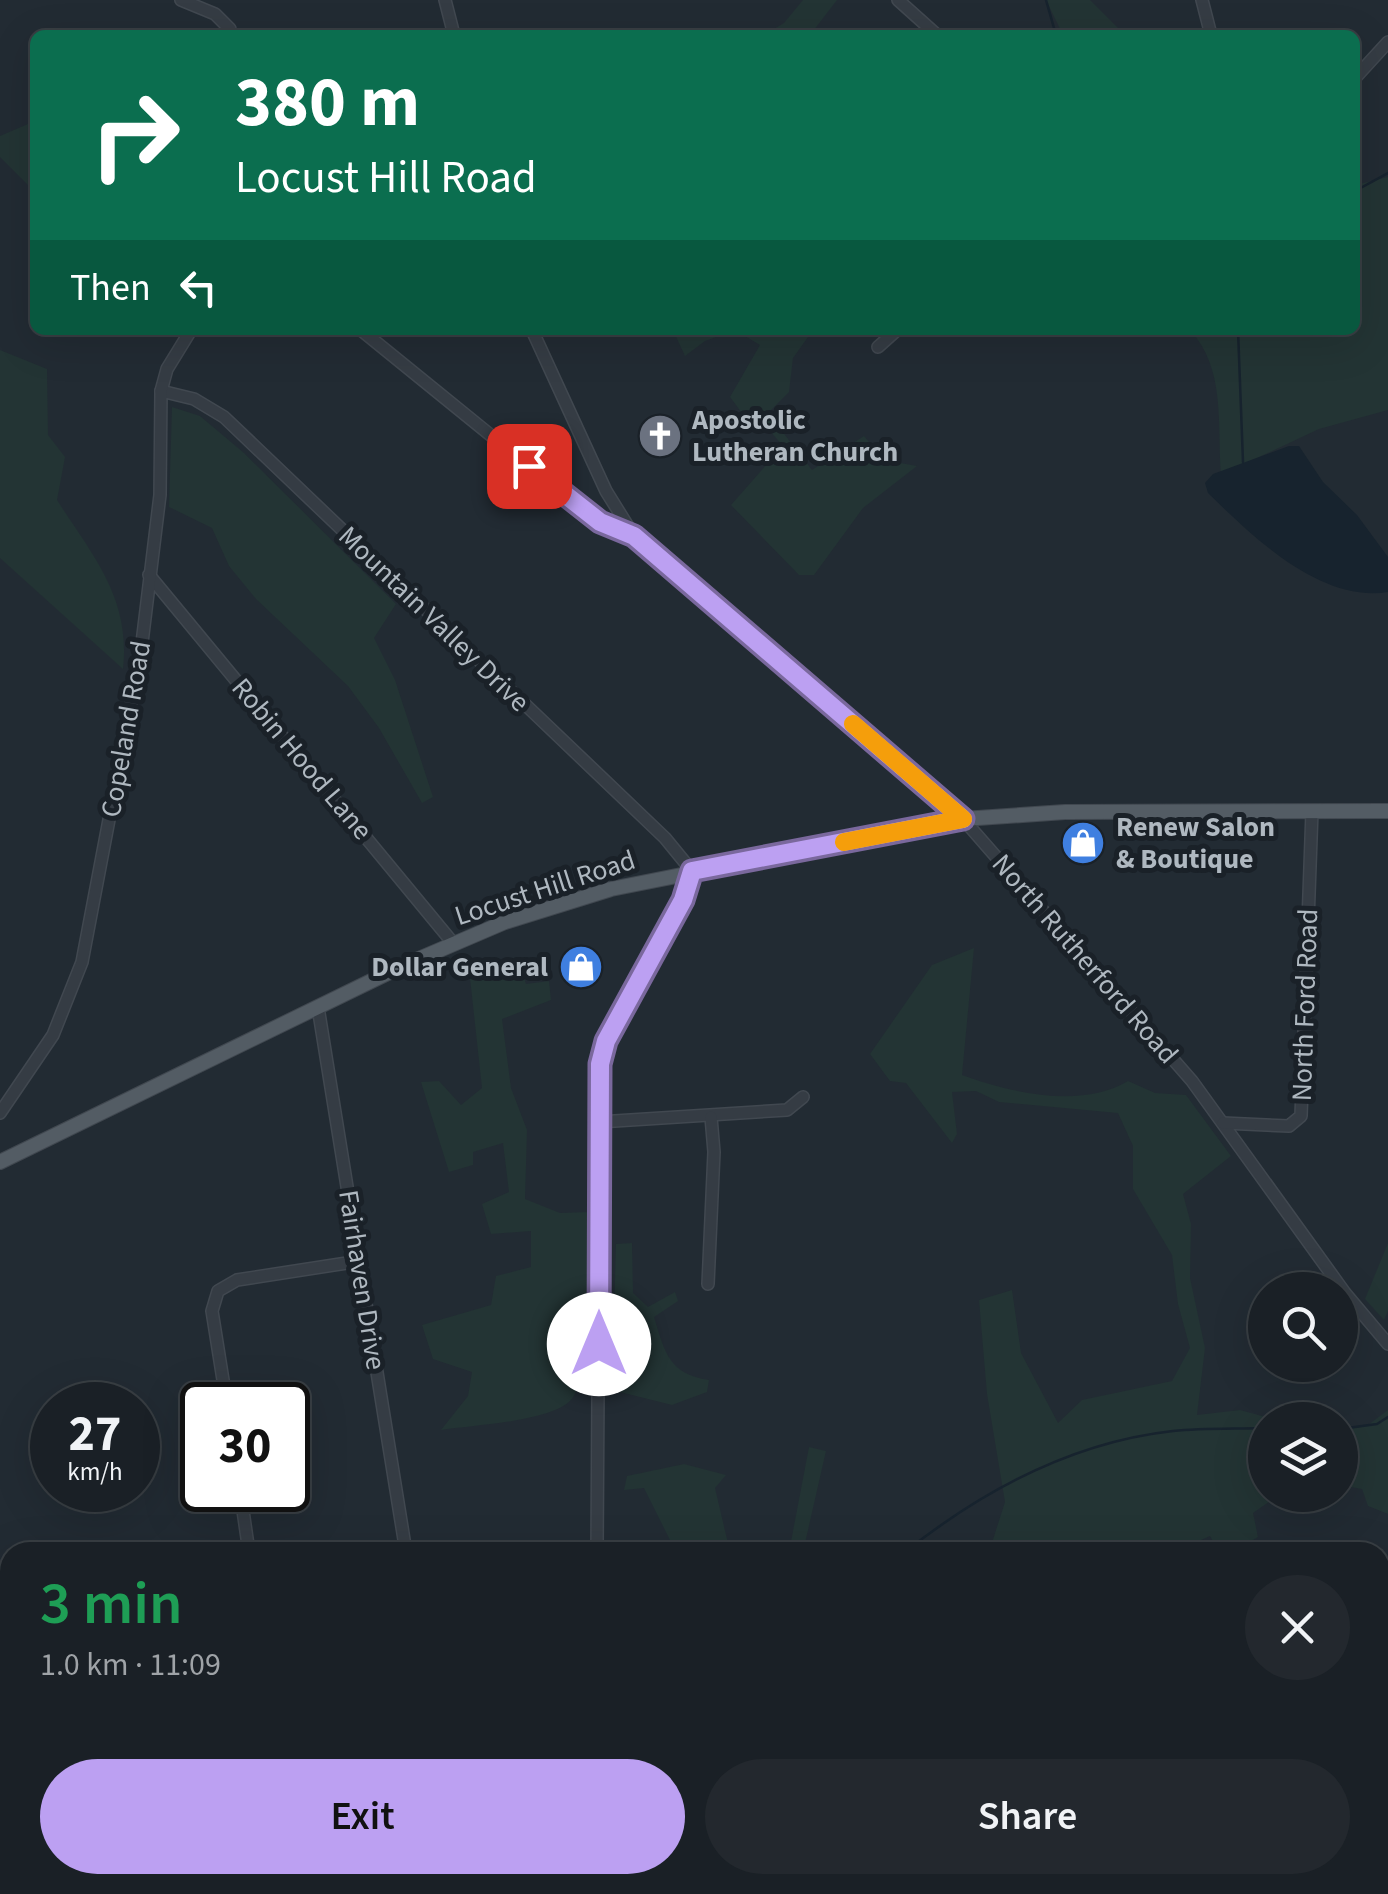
<!DOCTYPE html>
<html lang="en">
<head>
<meta charset="utf-8">
<style>
	:root { --surface:#1a2026; --page:#23282e; --text:#f1f3f6; --muted:#9fa3a7; --line:#383e43; --accent:#bca0f2 }
	body { margin:0; font-family:"Source Sans 3",sans-serif; background:var(--page); color:var(--text); height:100vh; display:flex; flex-direction:column; font-size:38px; white-space:nowrap }
	* { box-sizing:border-box; margin:0 }
	p { font-size:32px; color:var(--muted) }
	.icon { flex:none; width:55px; height:55px; fill:none; stroke:currentColor; stroke-width:2; stroke-linecap:round; stroke-linejoin:round }
	.map { position:relative; flex:1; overflow:hidden }
	.side { position:absolute; left:0px; top:1542px; width:1390px; height:352px; display:flex; flex-direction:column; background:var(--surface); border-radius:30px 30px 0 0; box-shadow:0 10px 40px #0002,0 0 0 2px var(--line) }
	.side>* { flex:none }
	.top-card { position:absolute; left:30px; top:30px; width:1330px; height:305px; border-radius:15px; box-shadow:0 10px 40px #0002,0 0 0 2px var(--line); background:#0b6e4f; color:#fff; overflow:hidden }
	.controls { position:absolute; left:1248px; top:1272px; display:grid; gap:20px }
	.controls a { display:grid; place-items:center; width:110px; height:110px; border-radius:50%; background:var(--surface); box-shadow:0 10px 40px #0002,0 0 0 2px var(--line); font-size:50px }
	.speed { position:absolute; left:30px; top:1382px; display:flex; gap:20px; font-size:50px; font-weight:700; text-align:center }
	.speed>* { display:grid; place-content:center; width:130px; height:130px; border-radius:50%; background:var(--surface); box-shadow:0 10px 40px #0002,0 0 0 2px var(--line); line-height:1 }
	.speed small { font-size:25px; font-weight:400 }
	.speed .limit { border:5px solid #111; border-radius:15px; background:#fff; color:#111 }
	.pin { position:absolute; display:grid; place-items:center; width:85px; height:85px; color:#fff; margin:-42px; border-radius:20px; box-shadow:0 5px 15px #0006 }
	.me { position:absolute; width:110px; margin:-55px; rotate:0deg; stroke-linejoin:round; filter:drop-shadow(0 0 8px #0008) }
	.turn { display:flex; align-items:center; gap:35px; height:210px; padding:0 40px; font-size:45px }
	.turn .icon { width:130px; height:130px; stroke-width:2.5 }
	.turn b { display:block; font-size:70px; line-height:85px }
	.then { display:flex; align-items:center; height:95px; padding:0 40px; background:#0003; gap:20px; font-size:38px }
	.round { display:grid; place-items:center; flex:none; width:105px; height:105px; border-radius:52px; background:var(--page) }
	.overview { display:flex; align-items:center; justify-content:space-between; height:170px; padding:0 40px }
	h1 { font-size:60px; font-weight:600; line-height:75px; color:#1e9e55 }
	.primary-button { display:flex; gap:20px; margin-top:auto; padding:20px 40px }
	.primary-button a { flex:1; height:115px; border-radius:60px; background:var(--accent); color:#111; font-size:40px; font-weight:600; line-height:115px; text-align:center }
	.primary-button a+a { background:var(--page); color:var(--text) }
	.map>svg:first-child { display:block }
	.green { fill:#233434 }
	.water { fill:#17232e }
	.lines { fill:none; stroke-linecap:round; stroke-linejoin:round }
	.stream { stroke:#17232e; stroke-width:2.5 }
	.minor-casing { stroke:#414850; stroke-width:14 }
	.major-casing { stroke:#414850; stroke-width:16 }
	.minor { stroke:#353c44; stroke-width:11 }
	.major { stroke:#535c64; stroke-width:14 }
	.route-casing { stroke:#7a689d; stroke-width:25 }
	.route { stroke:#bca0f2; stroke-width:18 }
	.slow { stroke:#f59e0b; stroke-width:18 }
	.labels { text-anchor:middle; dominant-baseline:central; stroke-width:10; stroke-linejoin:round; paint-order:stroke }
	.poi-label { font-size:28px; font-weight:bold; fill:#afb8c0; stroke:#1a2128; text-anchor:start }
	.street-label { font-size:28px; fill:#afb8c0; stroke:#1a2128 }
</style>
</head>
<body>
<div class="map">
<svg width="1388" height="1894" viewBox="0 0 1388 1894">
	<rect width="100%" height="100%" fill="#222b33"/>
	<g class="green">
		<polygon points="803,0 837,0 810,35 764,35 784,23"/>
		<polygon points="1046,0 1090,0 1125,35 1063,35"/>
		<polygon points="35,121 35,192 0,157 0,136"/>
		<path d="M1388,177V410L1319,429L1221,475C1217,424 1226,369 1190,330H1355V185Z"/>
		<polygon points="673,330 813,330 793,358 789,392 768,413 812,470 864,436 884,460 917,466 863,508 814,575 799,575 731,505 783,446 763,423 753,428 730,397 760,345 735,330 705,341 685,356"/>
		<path d="M0,350L47,369L48,435L65,457L57,500C93,556 131,598 123,669L0,558Z"/>
		<polygon points="172,407 200,416 244,453 396,604 374,638 395,680 433,797 422,803 379,728 348,686 256,599 229,566 212,528 169,507"/>
		<path d="M974,948L962,1075C1011,1093 1082,1109 1128,1081L1155,1093L1186,1095L1231,1156L1183,1194L1191,1224L1190,1278L1205,1348L1197,1415L1240,1410L1277,1420H1265V1495H1279L1253,1513L1258,1537L1232,1552H1219L1210,1536L1174,1552H989L1005,1502L987,1394L979,1300L1012,1290L1021,1353L1058,1423L1082,1400L1172,1381L1190,1348L1178,1304L1172,1255L1133,1189V1146L1118,1113L999,1102L976,1091L952,1092L957,1134L952,1143L906,1083L890,1081L870,1054L932,965Z"/>
		<path d="M518,960L526,984L549,981L551,1000L502,1019L511,1088L527,1130L525,1199L560,1213L589,1212C591,1247 594,1381 569,1402C545,1422 473,1425 441,1430L468,1396L472,1372L433,1359L422,1325L491,1305L496,1276L531,1267V1231L491,1234L482,1204L509,1192L503,1143L473,1152V1165L449,1172L421,1082L439,1081L461,1105L482,1088L469,969Z"/>
		<path d="M632,1243L633,1293L648,1307L675,1292L678,1301L654,1317C665,1353 669,1374 709,1380L707,1392L672,1405L612,1390L616,1244Z"/>
		<polygon points="1388,1243 1388,1311 1384,1320 1365,1299"/>
		<polygon points="1388,1410 1388,1514 1368,1506 1362,1489 1340,1485 1340,1431 1368,1425"/>
		<polygon points="809,1447 826,1451 803,1552 789,1552"/>
		<polygon points="684,1464 726,1475 715,1488 730,1552 676,1552 644,1488 624,1490 627,1476"/>
		<polygon points="0,1586 10,1589 10,1720 0,1718"/>
		<polygon points="10,1875 10,1885 315,1885 318,1894 0,1894"/>
		<polygon points="478,1885 611,1885 604,1894 478,1894"/>
		<polygon points="731,1885 790,1885 793,1894 736,1894"/>
		<polygon points="894,1885 1083,1885 1078,1894 894,1894"/>
	</g>
	<g class="water">
		<path d="M1289,446H1299L1323,482L1357,515L1388,557V592C1320,603 1252,536 1208,493L1205,483L1213,474Z"/>
		<polygon points="23,1885 74,1885 79,1894 15,1894"/>
	</g>
	<g class="lines">
		<g class="stream">
			<polyline points="1046,0 1056,35"/>
			<polyline points="1355,191 1388,173"/>
			<polyline points="1238,330 1243,462"/>
			<polyline points="1340,1429 1377,1424 1388,1417"/>
			<path d="M905,1552C982,1491 1073,1442 1173,1431C1203,1428 1235,1429 1265,1428"/>
			<polyline points="225,1885 236,1894"/>
			<polyline points="539,1894 549,1885"/>
		</g>
		<g class="minor-casing">
			<g id="minor">
				<polyline points="181,0 215,14 230,29"/>
				<polyline points="445,0 454,35"/>
				<polyline points="898,0 937,35"/>
				<polyline points="1202,0 1211,35"/>
				<polyline points="1355,78 1388,42"/>
				<polyline points="361,330 584,511 615,531 634,536"/>
				<polyline points="532,330 606,491 634,536 963,819 1192,1081 1345,1293 1388,1344"/>
				<polyline points="878,347 897,330"/>
				<polyline points="161,391 194,399 224,417 665,838 692,871 683,899 606,1041 600,1064 597,1552"/>
				<polyline points="149,575 453,943"/>
				<polyline points="318,1007 406,1552"/>
				<polyline points="0,1113 53,1035 82,962 141,651 160,495 161,391 167,369 191,330"/>
				<polyline points="599,1122 787,1110 803,1097"/>
				<polyline points="1223,1123 1289,1126 1301,1116 1312,811"/>
				<polyline points="708,1284 714,1152 711,1117"/>
				<polyline points="227,1405 212,1311 218,1291 237,1280 360,1261"/>
				<polyline points="240,1490 249,1552"/>
				<polyline points="1380,1741 1388,1738"/>
				<polyline points="0,1786 10,1786"/>
				<polyline points="459,1885 460,1894"/>
				<polyline points="1190,1894 1196,1885"/>
			</g>
		</g>
		<g class="major-casing">
			<polyline id="major" points="0,1162 400,967 505,922 611,889 963,819 1065,812 1388,811"/>
		</g>
		<use href="#minor" class="minor"/>
		<use href="#major" class="major"/>
	</g>
	<g class="lines">
		<g class="route-casing">
			<polyline id="route" points="529,466 600,522 634,536 963,819 692,871 683,900 606,1041 600,1064 599,1344"/>
		</g>
		<use href="#route" class="route"/>
		<polyline class="slow" points="844,842 963,819 853,724"/>
	</g>
	<defs>
		<g id="church-disc" transform="scale(2.25)"><circle r="9.5" fill="#6b7280" stroke="#1a2128"/><path d="M-1.2-6h2.4v3.5h3.3v2.4h-3.3V6h-2.4V-.1h-3.3v-2.4h3.3Z" fill="#fff"/></g>
		<g id="shop-disc" transform="scale(2.25)"><circle r="9.5" fill="#3f7fe0" stroke="#1a2128"/><path d="M-5-2.5h2.3a2.7 3.5 0 0 1 5.4 0H5L5.5 6h-11ZM-1.5-2.5h3a1.5 2.3 0 0 0-3 0Z" fill="#fff"/></g>
	</defs>
	<g fill-rule="evenodd">
		<use href="#church-disc" x="660" y="436"/>
		<use href="#shop-disc" x="1083" y="843"/>
		<use href="#shop-disc" x="581" y="967"/>
	</g>
	<g class="labels">
		<g class="poi-label">
			<text x="692" y="420">Apostolic<tspan x="692" dy="32">Lutheran Church</tspan></text>
			<text x="1116" y="827">Renew Salon<tspan x="1116" dy="32">&amp; Boutique</tspan></text>
			<text x="548" y="967" text-anchor="end">Dollar General</text>
		</g>
		<g class="street-label">
			<text transform="translate(434 619) rotate(44)">Mountain Valley Drive</text>
			<text transform="translate(126 729) rotate(-80)">Copeland Road</text>
			<text transform="translate(302 759) rotate(50)">Robin Hood Lane</text>
			<text transform="translate(545 888) rotate(-18)">Locust Hill Road</text>
			<text transform="translate(1085 959) rotate(49)">North Rutherford Road</text>
			<text transform="translate(1305 1005) rotate(-88)">North Ford Road</text>
			<text transform="translate(362 1280) rotate(81)">Fairhaven Drive</text>
		</g>
	</g>
</svg>
<div class="controls">
<a><svg class="icon" aria-label="search" viewBox="0 0 24 24"><circle cx="10" cy="10" r="6"/><path d="M15 15l6 6"/></svg></a>
<a><svg class="icon" aria-label="layers" viewBox="0 0 24 24"><path d="M12 4l9 5-9 5-9-5zM3 14l9 5 9-5"/></svg></a>
</div>
<div class="speed"><div>27<small>km/h</small></div><div class="limit">30</div></div>
<div class="pin" style="left:529px;top:466px;background:#d93025"><svg class="icon" aria-label="arrive" viewBox="0 0 24 24"><path d="M6 21V4h12l-3 4 3 4H6"/></svg></div>
<svg class="me" style="left:599px;top:1344px" viewBox="-20 -20 40 40"><circle r="19" fill="#fff"/><path d="M0-13L10 11 0 6-10 11z" fill="#bca0f2"/></svg>
<div class="top-card">
<div class="turn"><svg class="icon" aria-label="right" viewBox="0 0 24 24"><path d="M7 20v-9h11M14 6l5 5-5 5"/></svg><div><b>380 m</b>Locust Hill Road</div></div>
<div class="then">Then<svg class="icon" aria-label="left" viewBox="0 0 24 24"><path d="M17 20v-9H6M10 6l-5 5 5 5"/></svg></div>
</div>
<section class="side">
<div class="overview"><div><h1>3 min</h1><p>1.0 km · 11:09</p></div><a class="round"><svg class="icon" aria-label="close" viewBox="0 0 24 24"><path d="M6 6l12 12M18 6L6 18"/></svg></a></div>
<div class="primary-button"><a>Exit</a><a>Share</a></div>
</section>
</div>
</body>
</html>
